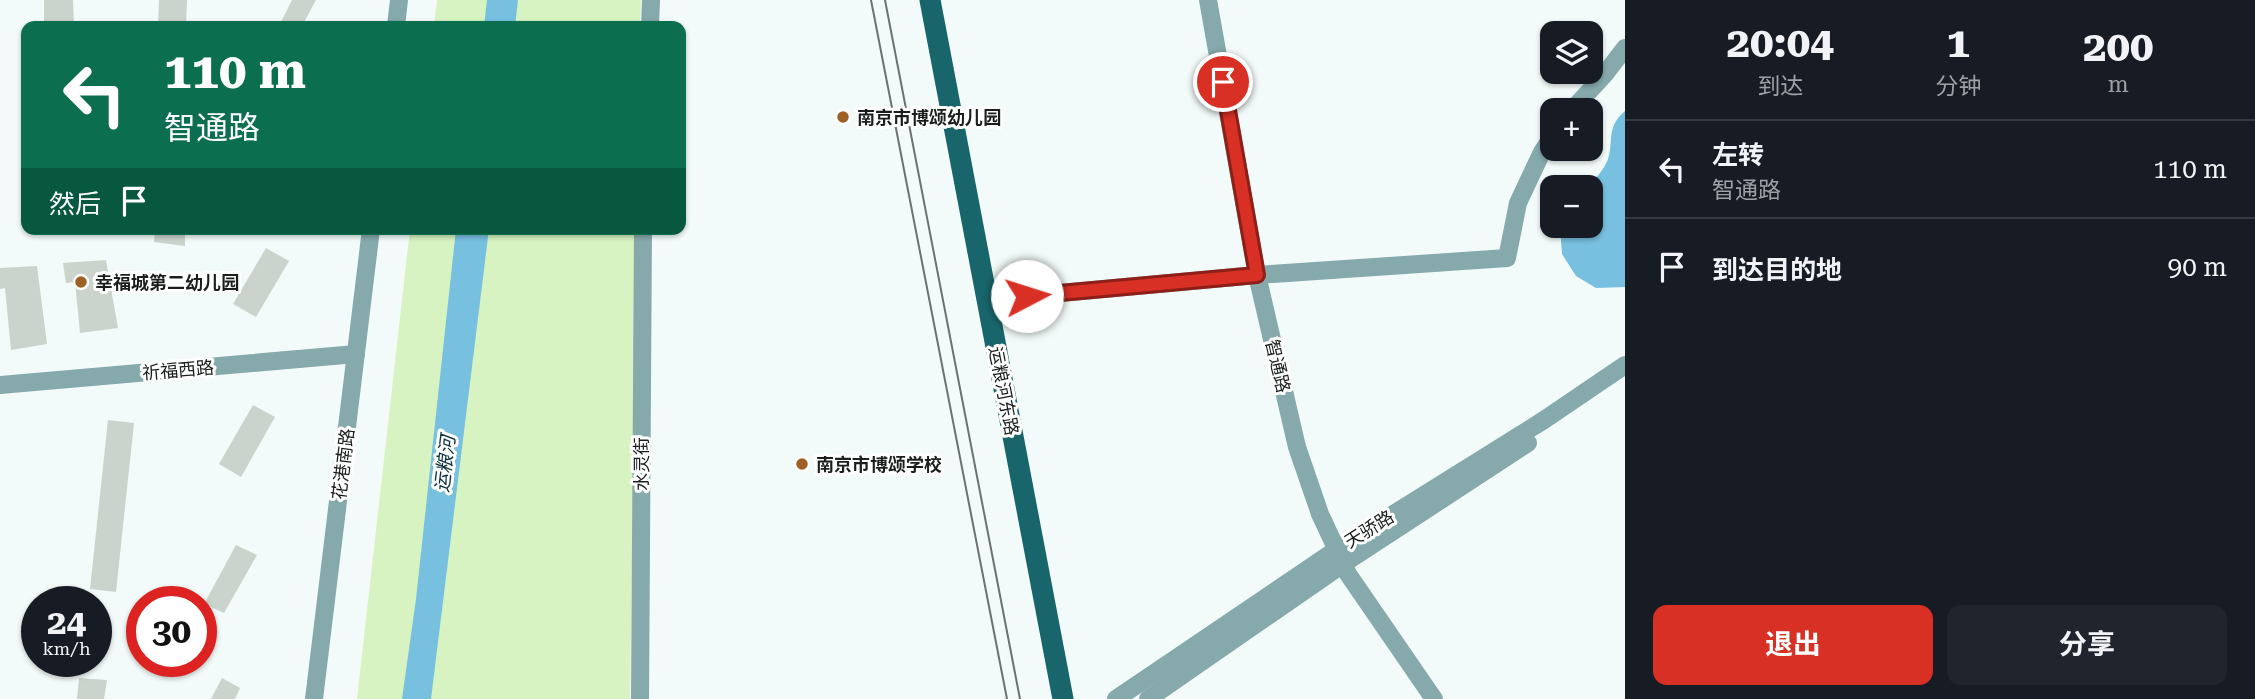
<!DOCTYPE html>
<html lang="zh">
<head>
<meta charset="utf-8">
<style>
	:root { --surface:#171b24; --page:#20242c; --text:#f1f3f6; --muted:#9ea1a6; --line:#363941; --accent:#d93025 }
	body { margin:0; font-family:"Roboto Serif","Noto Sans SC",serif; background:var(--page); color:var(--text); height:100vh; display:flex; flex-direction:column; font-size:26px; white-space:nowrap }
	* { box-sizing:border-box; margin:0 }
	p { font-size:23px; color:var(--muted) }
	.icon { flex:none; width:38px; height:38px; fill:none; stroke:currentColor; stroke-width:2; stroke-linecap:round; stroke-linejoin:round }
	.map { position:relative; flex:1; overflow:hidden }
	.panel { display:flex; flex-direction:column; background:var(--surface); width:630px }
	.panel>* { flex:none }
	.banner { position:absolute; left:21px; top:21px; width:665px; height:214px; border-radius:14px; box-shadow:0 2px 5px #0004; background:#0b6e4f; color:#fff; overflow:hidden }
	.tools { position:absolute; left:1540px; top:21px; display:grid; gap:14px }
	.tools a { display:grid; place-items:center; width:63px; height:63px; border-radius:14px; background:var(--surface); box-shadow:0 2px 5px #0004; font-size:35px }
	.speed { position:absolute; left:21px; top:586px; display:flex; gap:14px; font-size:35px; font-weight:700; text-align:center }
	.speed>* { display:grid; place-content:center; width:91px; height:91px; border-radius:50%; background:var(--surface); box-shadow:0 2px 5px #0004; line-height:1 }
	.speed small { font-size:18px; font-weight:400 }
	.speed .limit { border:10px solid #d22; background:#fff; color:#111 }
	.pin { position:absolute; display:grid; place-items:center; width:60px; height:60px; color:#fff; margin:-30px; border:4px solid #fff; border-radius:50%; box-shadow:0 2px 7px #0007 }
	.me { position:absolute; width:77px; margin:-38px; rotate:85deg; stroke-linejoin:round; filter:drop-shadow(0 0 5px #0008) }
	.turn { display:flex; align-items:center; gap:24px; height:147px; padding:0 28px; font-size:32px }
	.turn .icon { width:91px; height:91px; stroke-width:2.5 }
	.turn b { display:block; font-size:49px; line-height:60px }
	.then { display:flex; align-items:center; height:66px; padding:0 28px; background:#0003; gap:14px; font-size:26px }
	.eta { display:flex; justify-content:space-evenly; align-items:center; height:119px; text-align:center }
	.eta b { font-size:42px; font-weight:700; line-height:49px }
	.cta { display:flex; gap:14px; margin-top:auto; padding:14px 28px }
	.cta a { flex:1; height:80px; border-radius:14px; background:var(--accent); color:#fff; font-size:28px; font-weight:700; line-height:80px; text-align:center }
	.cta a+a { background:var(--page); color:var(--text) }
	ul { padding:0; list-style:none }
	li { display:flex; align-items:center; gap:21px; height:98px; padding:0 28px; border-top:2px solid var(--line) }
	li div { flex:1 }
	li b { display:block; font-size:26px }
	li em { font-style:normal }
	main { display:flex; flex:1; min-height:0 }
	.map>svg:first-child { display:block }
	.green { fill:#d7f3c1 }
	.water { fill:#77c0df }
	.building { fill:#cbd3cd }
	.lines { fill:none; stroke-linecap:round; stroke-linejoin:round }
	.minor { stroke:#86a9ac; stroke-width:18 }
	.major { stroke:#18666c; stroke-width:21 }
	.tram { stroke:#6d7271; stroke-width:2 }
	.route-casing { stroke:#8d1f18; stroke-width:18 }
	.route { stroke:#d93025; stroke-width:12 }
	.poi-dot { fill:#9e6025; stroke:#fff; stroke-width:2.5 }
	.labels { text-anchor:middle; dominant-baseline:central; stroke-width:6; stroke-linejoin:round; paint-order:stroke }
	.poi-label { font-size:18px; font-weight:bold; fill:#1a1e1d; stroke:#fff; text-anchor:start }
	.street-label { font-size:18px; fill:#1a1e1d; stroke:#fff }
	.water-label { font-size:19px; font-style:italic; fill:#0d303d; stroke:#fff }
</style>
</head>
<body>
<main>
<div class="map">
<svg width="1625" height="699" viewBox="0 0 1625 699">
	<rect width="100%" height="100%" fill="#f2fbf9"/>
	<g class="green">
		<polygon points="437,0 641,0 640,26 434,26"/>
		<polygon points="410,229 637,229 630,699 357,699"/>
	</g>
	<g class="water">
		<polygon points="487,0 518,0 515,26 484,26"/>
		<path d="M1625,111V287L1596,288L1576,276L1562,254L1560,227L1591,226V187H1588C1595,179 1604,170 1608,159C1614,139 1606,127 1625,111Z"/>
		<polygon points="456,229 489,229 431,699 402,699 416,599"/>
	</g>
	<g class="building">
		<polygon points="44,0 73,0 74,26 44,26"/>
		<polygon points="159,0 187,0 186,26 158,26"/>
		<polygon points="292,0 316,0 302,26 279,26"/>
		<polygon points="155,229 185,229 185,246 154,242"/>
		<polygon points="266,248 289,261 256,317 233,304"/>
		<polygon points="106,260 118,328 80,333 75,282 66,283 63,263"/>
		<polygon points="37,266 47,344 11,350 5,288 0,289 0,268"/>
		<polygon points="253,405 275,417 241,477 219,464"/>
		<polygon points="108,420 134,423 116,592 90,589"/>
		<polygon points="236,545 257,555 224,613 204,604"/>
		<polygon points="79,678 107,680 104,699 77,699"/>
		<polygon points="222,678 240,688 235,699 211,699"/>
	</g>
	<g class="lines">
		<g class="minor">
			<polyline points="1208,0 1257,275 1297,447 1320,514 1348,574 1434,699"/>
			<polyline points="396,26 399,0"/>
			<polyline points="650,26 651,0"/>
			<polyline points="1572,110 1605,74 1625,48"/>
			<polyline points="1027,296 1257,275 1507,258 1518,203 1542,152 1552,137"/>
			<polyline points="0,385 356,354"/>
			<polyline points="314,699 371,229"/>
			<polyline points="640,699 643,229"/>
			<polyline points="1116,699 1336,550 1544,420 1625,365"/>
			<polyline points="1148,699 1343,564 1528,443"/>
		</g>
		<polyline class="major" points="930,0 1063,699"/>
		<g class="tram">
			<polyline points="871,0 1007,699"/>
			<polyline points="885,0 1020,699"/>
		</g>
	</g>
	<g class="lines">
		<g class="route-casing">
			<polyline id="route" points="1027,296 1257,275 1223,82"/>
		</g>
		<use href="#route" class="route"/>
	</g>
	<g class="poi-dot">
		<circle cx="843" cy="117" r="7"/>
		<circle cx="81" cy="282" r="7"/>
		<circle cx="802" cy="464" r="7"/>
	</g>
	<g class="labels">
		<g class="poi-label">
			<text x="857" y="117">南京市博颂幼儿园</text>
			<text x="95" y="282">幸福城第二幼儿园</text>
			<text x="816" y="464">南京市博颂学校</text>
		</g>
		<g class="street-label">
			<text transform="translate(1278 366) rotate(77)">智通路</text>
			<text transform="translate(178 370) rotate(-5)">祈福西路</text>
			<text transform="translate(1004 391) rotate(79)">运粮河东路</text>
			<text transform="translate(343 464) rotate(-83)">花港南路</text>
			<text transform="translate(641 464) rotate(-90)">水灵街</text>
			<text transform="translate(1369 529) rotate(-32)">天骄路</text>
		</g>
		<g class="water-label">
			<text transform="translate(445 464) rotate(-83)">运粮河</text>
		</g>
	</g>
</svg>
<div class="tools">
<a><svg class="icon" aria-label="layers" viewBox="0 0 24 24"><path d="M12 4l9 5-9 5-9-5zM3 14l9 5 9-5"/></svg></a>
<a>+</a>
<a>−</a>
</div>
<div class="speed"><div>24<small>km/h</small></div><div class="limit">30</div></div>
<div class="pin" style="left:1223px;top:82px;background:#d93025"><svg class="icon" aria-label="arrive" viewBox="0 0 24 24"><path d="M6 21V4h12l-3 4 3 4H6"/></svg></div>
<svg class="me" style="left:1027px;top:296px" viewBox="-20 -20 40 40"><circle r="19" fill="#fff"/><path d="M0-13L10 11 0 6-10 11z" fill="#d93025"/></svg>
<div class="banner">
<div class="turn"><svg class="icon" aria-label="left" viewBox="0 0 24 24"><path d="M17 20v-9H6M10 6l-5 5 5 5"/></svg><div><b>110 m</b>智通路</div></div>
<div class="then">然后<svg class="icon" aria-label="arrive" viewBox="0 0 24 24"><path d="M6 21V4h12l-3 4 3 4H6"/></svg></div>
</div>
</div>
<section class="panel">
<div class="eta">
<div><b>20:04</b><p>到达</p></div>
<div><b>1</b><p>分钟</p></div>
<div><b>200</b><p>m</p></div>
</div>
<ul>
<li><svg class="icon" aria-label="left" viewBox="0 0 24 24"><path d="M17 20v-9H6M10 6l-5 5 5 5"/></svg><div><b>左转</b><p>智通路</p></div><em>110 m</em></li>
<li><svg class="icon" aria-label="arrive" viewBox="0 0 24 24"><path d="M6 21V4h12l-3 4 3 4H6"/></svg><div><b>到达目的地</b></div><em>90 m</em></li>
</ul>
<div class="cta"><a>退出</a><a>分享</a></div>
</section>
</main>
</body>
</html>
